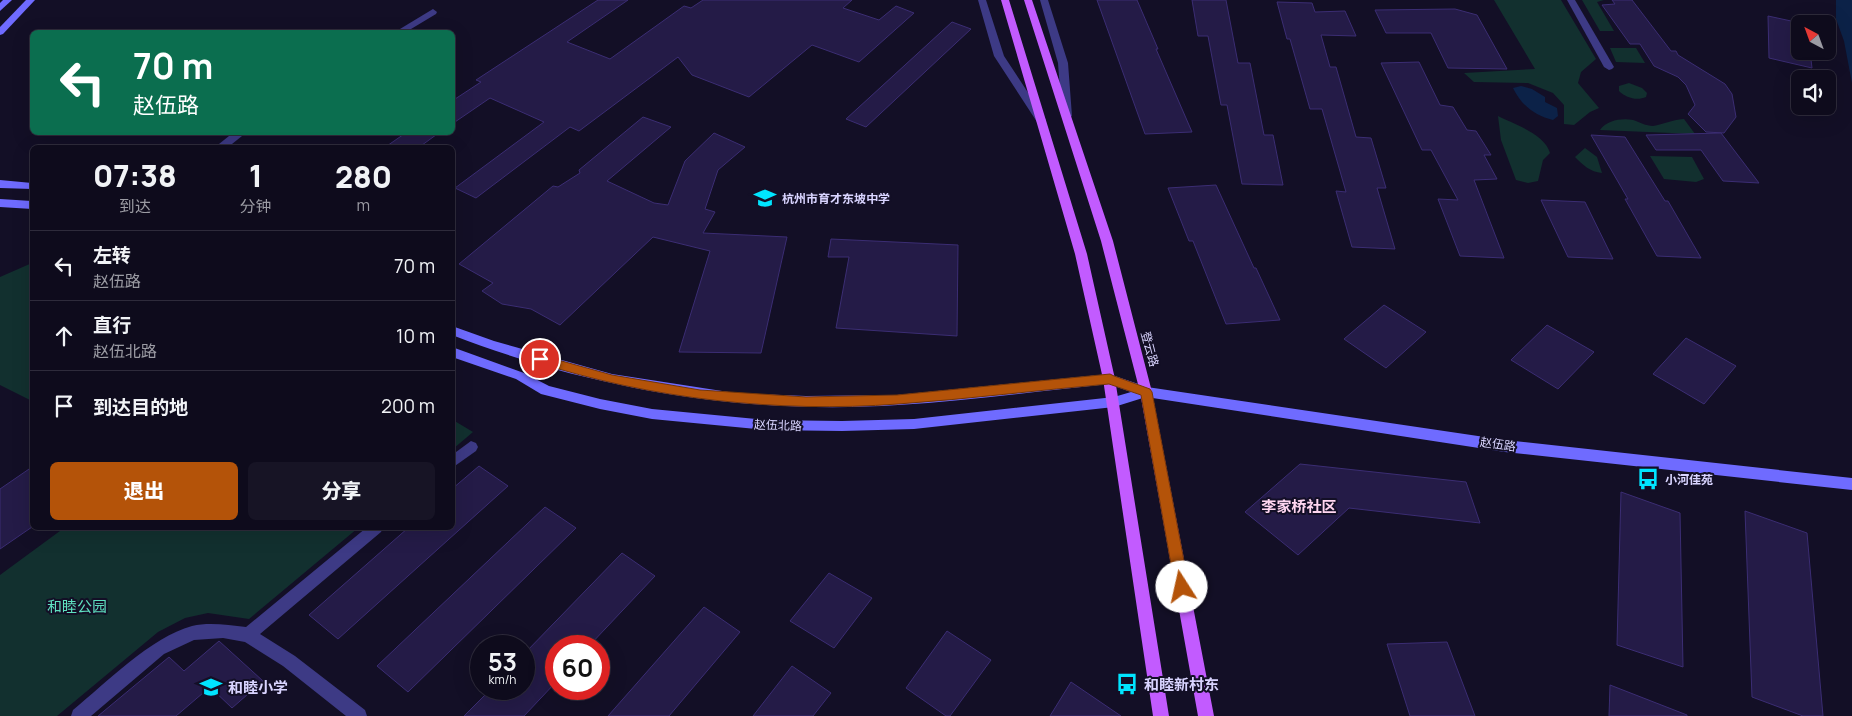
<!DOCTYPE html>
<html lang="zh">
<head>
<meta charset="utf-8">
<style>
	:root { --surface:#0e0b1c; --page:#171425; --text:#f1f3f6; --muted:#9b9ba3; --line:#2e2b3b; --accent:#b45309 }
	body { margin:0; font-family:Manrope,"Noto Sans SC",sans-serif; background:var(--page); color:var(--text); height:100vh; display:flex; flex-direction:column; font-size:19px; white-space:nowrap }
	* { box-sizing:border-box; margin:0 }
	p { font-size:16px; color:var(--muted) }
	.icon { flex:none; width:28px; height:28px; fill:none; stroke:currentColor; stroke-width:2; stroke-linecap:round; stroke-linejoin:round }
	.map { position:relative; flex:1; overflow:hidden }
	.panel { position:absolute; left:30px; top:145px; width:425px; height:385px; display:flex; flex-direction:column; background:var(--surface); border-radius:8px; box-shadow:0 5px 20px #0002,0 0 0 1px var(--line) }
	.panel>* { flex:none }
	.top-card { position:absolute; left:30px; top:30px; width:425px; height:105px; border-radius:8px; box-shadow:0 5px 20px #0002,0 0 0 1px var(--line); background:#0b6e4f; color:#fff; overflow:hidden }
	.needle { width:32px; rotate:319deg }
	.controls { position:absolute; left:1791px; top:15px; display:grid; gap:10px }
	.controls a { display:grid; place-items:center; width:45px; height:45px; border-radius:8px; background:var(--surface); box-shadow:0 5px 20px #0002,0 0 0 1px var(--line); font-size:25px }
	.speed { position:absolute; left:470px; top:635px; display:flex; gap:10px; font-size:25px; font-weight:700; text-align:center }
	.speed>* { display:grid; place-content:center; width:65px; height:65px; border-radius:50%; background:var(--surface); box-shadow:0 5px 20px #0002,0 0 0 1px var(--line); line-height:1 }
	.speed small { font-size:12px; font-weight:400 }
	.speed .limit { border:8px solid #d22; background:#fff; color:#111 }
	.pin { position:absolute; display:grid; place-items:center; width:42px; height:42px; color:#fff; margin:-21px; border:2px solid #fff; border-radius:50%; box-shadow:0 1px 5px #0007 }
	.me { position:absolute; width:55px; margin:-28px; rotate:350deg; stroke-linejoin:round; filter:drop-shadow(0 0 4px #0008) }
	.turn { display:flex; align-items:center; gap:18px; height:105px; padding:0 20px; font-size:22px }
	.turn .icon { width:65px; height:65px; stroke-width:2.5 }
	.turn b { display:block; font-size:35px; line-height:42px }
	.eta { display:flex; justify-content:space-evenly; align-items:center; height:85px; text-align:center }
	.eta b { font-size:30px; font-weight:800; line-height:35px }
	.action { display:flex; gap:10px; margin-top:auto; padding:10px 20px }
	.action a { flex:1; height:58px; border-radius:8px; background:var(--accent); color:#fff; font-size:20px; font-weight:800; line-height:58px; text-align:center }
	.action a+a { background:var(--page); color:var(--text) }
	ul { padding:0; list-style:none }
	li { display:flex; align-items:center; gap:15px; height:70px; padding:0 20px; border-top:1px solid var(--line) }
	li div { flex:1 }
	li b { display:block; font-size:19px }
	li em { font-style:normal }
	.map>svg:first-child { display:block }
	.green { fill:#12302f }
	.water { fill:#0c2248 }
	.building { fill:#241b47; stroke:#3b2d73 }
	.lines { fill:none; stroke-linecap:round; stroke-linejoin:round }
	.minor { fill:#3d3a85; fill-rule:evenodd }
	.tertiary { fill:#3d3a85; fill-rule:evenodd }
	.secondary { fill:#6f6bff; fill-rule:evenodd }
	.primary { fill:#c25bff; fill-rule:evenodd }
	.route { fill:#b45309; stroke:#753606 }
	.labels { text-anchor:middle; dominant-baseline:central; stroke-width:4; stroke-linejoin:round; paint-order:stroke }
	.poi-label { font-size:12px; font-weight:bold; fill:#d9d4ff; stroke:#130f26; text-anchor:start }
	.street-label { font-size:12px; fill:#d9d4ff; stroke:#130f26 }
	.quarter-label { font-size:15px; font-weight:bold; fill:#ffd6f0; stroke:#130f26 }
	.near-park-label { font-size:15px; fill:#5fe0c0; stroke:#130f26 }
	.near-poi-label { font-size:15px; font-weight:bold; fill:#d9d4ff; stroke:#130f26; text-anchor:start }
</style>
</head>
<body>
<div class="map">
<svg width="1852" height="716" viewBox="0 0 1852 716">
	<rect width="100%" height="100%" fill="#130f26"/>
	<g class="green">
		<polygon points="1494,0 1561,0 1596,59 1581,72 1578,83 1599,108 1590,112 1574,125 1564,124 1564,105 1553,93 1528,83 1474,82 1464,73 1535,69"/>
		<polygon points="1582,0 1604,0 1597,2 1614,31 1600,31"/>
		<polygon points="1610,48 1636,48 1645,63 1616,62"/>
		<path d="M1629,83L1642,88L1647,93L1646,97C1637,101 1626,98 1619,91V86Z"/>
		<path d="M1498,116C1514,124 1545,134 1550,153L1543,160L1538,181L1528,183L1516,180L1501,140Z"/>
		<path d="M1684,119L1695,134L1600,130C1607,120 1622,118 1633,120C1639,122 1646,126 1653,126C1664,124 1671,120 1684,119Z"/>
		<path d="M1585,148L1597,157L1602,173C1590,172 1583,165 1575,157Z"/>
		<polygon points="1650,156 1692,157 1704,179 1696,182 1664,179"/>
		<polygon points="32,263 32,401 0,385 0,277"/>
		<polygon points="453,420 473,432 453,449"/>
		<polygon points="64,528 358,528 249,619 208,613 185,618 158,632 57,716 0,716 0,575"/>
	</g>
	<g class="water">
		<polygon points="1836,0 1852,0 1852,83 1844,41 1836,19"/>
		<path d="M1521,86L1532,89L1545,97V102L1557,108L1558,116L1553,120C1535,116 1521,105 1513,88Z"/>
	</g>
	<g class="building">
		<polygon points="598,0 628,0 567,42 610,59 684,6 691,8 703,0 852,0 843,8 879,20 896,6 914,13 859,62 812,45 749,97 692,75 678,57 579,131 570,127 476,198 455,188 544,122 490,98 452,124 452,101 481,82 476,80"/>
		<polygon points="1097,0 1137,0 1158,49 1156,49 1192,132 1145,134"/>
		<polygon points="1192,0 1226,0 1238,63 1250,63 1264,135 1273,135 1283,185 1242,184 1227,105 1221,105 1208,36 1198,36"/>
		<polygon points="1612,0 1632,0 1671,51 1676,51 1678,55 1725,84 1732,94 1736,117 1724,133 1706,132 1688,114 1695,105 1686,85 1678,77 1654,66 1640,44 1630,44 1602,5 1615,4"/>
		<polygon points="1277,2 1312,3 1315,12 1345,11 1356,36 1321,35 1330,67 1336,67 1356,137 1371,138 1386,188 1377,188 1395,249 1352,247 1336,191 1346,192 1322,109 1310,109 1290,39 1287,39"/>
		<polygon points="1455,9 1477,15 1507,69 1448,68 1431,33 1386,33 1375,10"/>
		<polygon points="1768,16 1805,24 1800,24 1800,51 1810,51 1812,68 1769,58"/>
		<polygon points="952,22 971,29 866,127 846,119"/>
		<polygon points="1419,62 1440,105 1453,107 1467,130 1476,131 1491,155 1484,155 1497,179 1474,180 1504,258 1460,256 1438,199 1458,200 1431,150 1422,150 1381,63"/>
		<polygon points="643,117 671,127 607,181 654,203 668,205 685,161 714,133 745,147 718,170 705,209 715,212 703,233 787,237 761,353 679,352 710,251 653,237 560,325 531,309 502,304 482,291 493,283 459,264 553,186 558,187 580,173 579,170"/>
		<polygon points="407,132 440,132 418,148 384,148"/>
		<polygon points="1721,133 1759,183 1723,181 1701,150 1656,150 1646,135"/>
		<polygon points="1591,135 1625,137 1665,201 1668,201 1701,258 1657,256 1625,199 1628,199"/>
		<polygon points="1216,185 1254,268 1256,268 1280,320 1226,324 1193,241 1189,241 1168,188"/>
		<polygon points="1541,200 1585,202 1613,259 1568,257"/>
		<polygon points="831,239 958,245 957,336 836,328 849,257 828,257"/>
		<polygon points="1384,305 1426,332 1386,368 1344,339"/>
		<polygon points="1547,325 1594,352 1558,389 1511,360"/>
		<polygon points="1686,338 1736,366 1704,404 1653,374"/>
		<polygon points="1300,464 1466,482 1480,523 1349,508 1298,555 1245,512"/>
		<polygon points="479,466 508,486 338,639 309,615 408,528 452,528 452,489"/>
		<polygon points="32,467 32,527 0,549 0,489"/>
		<polygon points="1621,492 1680,513 1683,667 1617,645"/>
		<polygon points="545,507 576,528 408,692 377,666"/>
		<polygon points="1745,511 1807,533 1823,716 1803,716 1752,697"/>
		<polygon points="622,553 655,576 589,646 556,646 556,682 524,716 464,716 491,689 524,689 524,654"/>
		<polygon points="829,573 872,598 834,648 790,621"/>
		<polygon points="704,607 740,632 669,716 608,716"/>
		<polygon points="947,631 991,660 950,716 946,716 906,688"/>
		<polygon points="219,641 263,681 232,708 210,687 176,716 98,716 169,657 184,671"/>
		<polygon points="1447,642 1475,716 1410,716 1387,644"/>
		<polygon points="792,666 831,693 813,716 753,716"/>
		<polygon points="1071,682 1121,716 1050,716"/>
		<polygon points="1610,685 1687,715 1687,716 1609,716"/>
	</g>
	<g class="lines">
		<g class="minor">
			<polygon points="1567,0 1575,0 1614,67 1612,69 1609,70 1604,67"/>
			<polygon points="433,9 437,12 436,14 406,32 395,32"/>
			<polygon points="234,132 247,132 227,148 214,148"/>
			<polygon points="471,441 476,443 478,447 476,451 452,468 452,455"/>
			<path d="M366,528H383L381,532L260,634L295,656L365,710L367,716H346L283,666L245,642L223,638L194,640L164,654L91,716H71L73,710C106,683 151,637 192,626C209,622 228,625 246,627Z"/>
		</g>
		<g class="tertiary">
			<polygon points="978,0 986,0 1004,56 1046,120 1045,122 1037,122 994,56"/>
			<polygon points="1040,0 1048,0 1068,63 1072,116 1067,119 1062,116 1058,63"/>
		</g>
		<g class="secondary">
			<polygon points="3,0 12,0 0,11 0,3"/>
			<polygon points="26,0 35,0 3,34 0,35 0,27"/>
			<polygon points="0,180 32,183 32,189 0,188"/>
			<polygon points="0,199 32,201 32,209 0,207"/>
			<path d="M452,326L494,341L612,374L735,393L806,396L897,395L1109,374L1147,387L1505,440L1852,478V490L1505,452L1146,397L1114,407L914,429L842,431L766,430L652,419L600,409L541,394L516,379L452,357V347L524,373L549,386L600,399L652,409L766,420L842,421L914,419L1114,397L1131,392L1109,384C1039,391 968,401 898,405C747,415 594,390 452,335Z"/>
		</g>
		<g class="primary">
			<polygon points="1001,0 1009,0 1087,254 1115,379 1169,716 1153,716 1103,379 1075,254"/>
			<polygon points="1024,0 1032,0 1113,241 1152,392 1214,716 1198,716 1140,392 1101,241"/>
		</g>
	</g>
	<path class="route" d="M540,355L612,375L700,390L806,397L897,395L1110,374L1114,376L1150,389L1152,392L1189,587L1187,591L1182,593L1177,591L1175,587L1141,395L1109,384C1039,390 969,399 898,404C778,413 651,399 536,362L534,359L536,356Z"/>
	<defs>
		<g id="school-bare" transform="scale(1.725)"><path d="M0-5L7-2L0 1L-7-2ZM-4 1L0 2.5L4 1V4Q0 6-4 4Z" fill="#00e5ff" stroke="#130f26" stroke-width="2.5" paint-order="stroke"/></g>
		<g id="bus-bare" transform="scale(1.725)"><path d="M-5-6H5V4H4V6H2V4H-2V6H-4V4H-5ZM-3.5-4V0h7V-4ZM-3.5 1.2v1.5H-2V1.2ZM2 1.2v1.5H3.5V1.2Z" fill="#00e5ff" stroke="#130f26" stroke-width="2.5" paint-order="stroke"/></g>
	</defs>
	<g fill-rule="evenodd">
		<use href="#school-bare" x="765" y="198"/>
		<use href="#bus-bare" x="1648" y="479"/>
		<use href="#bus-bare" x="1127" y="684"/>
		<use href="#school-bare" x="211" y="687"/>
	</g>
	<g class="labels">
		<g class="poi-label">
			<text x="782" y="198">杭州市育才东坡中学</text>
			<text x="1665" y="479">小河佳苑</text>
		</g>
		<g class="street-label">
			<text transform="translate(1150 349) rotate(75)">登云路</text>
			<text transform="translate(778 425) rotate(2)">赵伍北路</text>
			<text transform="translate(1498 444) rotate(8)">赵伍路</text>
		</g>
		<g class="quarter-label">
			<text x="1299" y="506">李家桥社区</text>
		</g>
		<g class="near-park-label">
			<text x="77" y="606">和睦公园</text>
		</g>
		<g class="near-poi-label">
			<text x="1144" y="684">和睦新村东</text>
			<text x="228" y="687">和睦小学</text>
		</g>
	</g>
</svg>
<div class="controls">
<a><svg class="needle" viewBox="-14 -14 28 28"><path d="M0-13l5 13h-10z" fill="#e53935"/><path d="M0 13l5-13h-10z" fill="#9b9ba3"/></svg></a>
<a><svg class="icon" aria-label="sound" viewBox="0 0 24 24"><path d="M4 9h4l5-4v14l-5-4H4zM17 9q2 3 0 6"/></svg></a>
</div>
<div class="speed"><div>53<small>km/h</small></div><div class="limit">60</div></div>
<div class="pin" style="left:540px;top:359px;background:#d93025"><svg class="icon" aria-label="arrive" viewBox="0 0 24 24"><path d="M6 21V4h12l-3 4 3 4H6"/></svg></div>
<svg class="me" style="left:1182px;top:587px" viewBox="-20 -20 40 40"><circle r="19" fill="#fff"/><path d="M0-13L10 11 0 6-10 11z" fill="#b45309"/></svg>
<div class="top-card">
<div class="turn"><svg class="icon" aria-label="left" viewBox="0 0 24 24"><path d="M17 20v-9H6M10 6l-5 5 5 5"/></svg><div><b>70 m</b>赵伍路</div></div>
</div>
<section class="panel">
<div class="eta">
<div><b>07:38</b><p>到达</p></div>
<div><b>1</b><p>分钟</p></div>
<div><b>280</b><p>m</p></div>
</div>
<ul>
<li><svg class="icon" aria-label="left" viewBox="0 0 24 24"><path d="M17 20v-9H6M10 6l-5 5 5 5"/></svg><div><b>左转</b><p>赵伍路</p></div><em>70 m</em></li>
<li><svg class="icon" aria-label="ahead" viewBox="0 0 24 24"><path d="M12 20V5M6 11l6-6 6 6"/></svg><div><b>直行</b><p>赵伍北路</p></div><em>10 m</em></li>
<li><svg class="icon" aria-label="arrive" viewBox="0 0 24 24"><path d="M6 21V4h12l-3 4 3 4H6"/></svg><div><b>到达目的地</b></div><em>200 m</em></li>
</ul>
<div class="action"><a>退出</a><a>分享</a></div>
</section>
</div>
</body>
</html>
